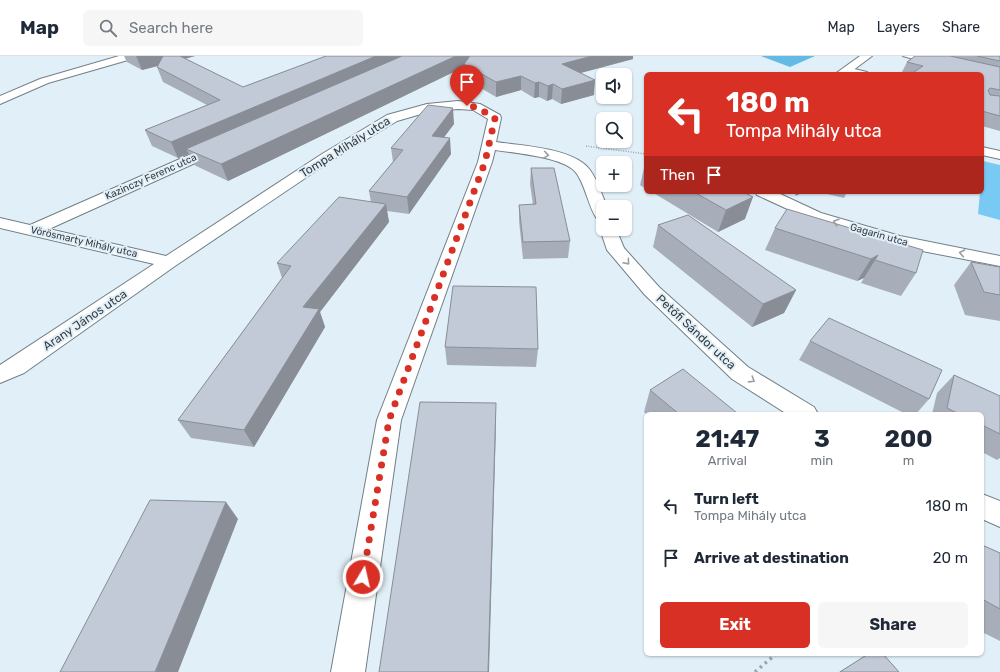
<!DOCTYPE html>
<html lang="en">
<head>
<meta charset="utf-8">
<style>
	:root { --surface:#fff; --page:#f6f6f7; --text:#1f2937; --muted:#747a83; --line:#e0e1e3; --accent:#d93025 }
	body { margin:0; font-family:Rubik,sans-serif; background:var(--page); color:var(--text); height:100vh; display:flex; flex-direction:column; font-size:15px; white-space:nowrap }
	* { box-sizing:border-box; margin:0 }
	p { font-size:13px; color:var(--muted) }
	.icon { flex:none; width:22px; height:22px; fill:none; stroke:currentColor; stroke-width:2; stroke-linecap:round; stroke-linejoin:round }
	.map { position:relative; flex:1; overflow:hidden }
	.drawer { position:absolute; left:644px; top:356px; width:340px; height:244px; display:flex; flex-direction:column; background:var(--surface); border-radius:6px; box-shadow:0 1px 3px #0004 }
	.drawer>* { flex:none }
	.hud { position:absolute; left:644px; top:16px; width:340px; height:122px; border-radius:6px; box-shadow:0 1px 3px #0004; background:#d93025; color:#fff; overflow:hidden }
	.fabs { position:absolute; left:596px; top:12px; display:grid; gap:8px }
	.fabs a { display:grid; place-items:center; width:36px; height:36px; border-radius:6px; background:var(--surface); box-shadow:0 1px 3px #0004; font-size:20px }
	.pin { position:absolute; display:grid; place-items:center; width:34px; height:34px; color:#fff; margin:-41px -17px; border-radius:50% 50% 50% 0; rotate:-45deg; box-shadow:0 0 4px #0007 }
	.pin .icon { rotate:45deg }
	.me { position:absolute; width:44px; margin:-22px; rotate:9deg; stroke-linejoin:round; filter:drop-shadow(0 0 3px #0008) }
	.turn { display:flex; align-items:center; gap:14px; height:84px; padding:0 16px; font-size:18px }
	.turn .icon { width:52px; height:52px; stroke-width:2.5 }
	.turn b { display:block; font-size:28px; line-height:34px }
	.then { display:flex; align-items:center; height:38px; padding:0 16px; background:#0003; gap:8px; font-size:15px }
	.eta { display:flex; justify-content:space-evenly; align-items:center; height:68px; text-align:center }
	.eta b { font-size:24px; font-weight:700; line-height:28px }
	.cta { display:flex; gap:8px; margin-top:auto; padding:8px 16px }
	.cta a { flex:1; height:46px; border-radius:6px; background:var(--accent); color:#fff; font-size:16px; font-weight:700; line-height:46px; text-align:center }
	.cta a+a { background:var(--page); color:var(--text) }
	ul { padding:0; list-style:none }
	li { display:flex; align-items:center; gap:12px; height:52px; padding:0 16px }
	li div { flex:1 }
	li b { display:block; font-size:15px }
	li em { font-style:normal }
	header { display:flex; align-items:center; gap:24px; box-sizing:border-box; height:56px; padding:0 20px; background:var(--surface); border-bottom:1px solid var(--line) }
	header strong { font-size:19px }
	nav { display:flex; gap:22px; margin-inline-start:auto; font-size:14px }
	.search { width:280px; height:36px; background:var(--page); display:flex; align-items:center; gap:10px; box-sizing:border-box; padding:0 14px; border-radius:6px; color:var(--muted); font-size:15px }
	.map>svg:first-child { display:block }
	.green { fill:#78caf4 }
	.forest { fill:#62bae5 }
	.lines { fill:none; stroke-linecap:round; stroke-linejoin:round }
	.service-casing { stroke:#727f86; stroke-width:2 }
	.minor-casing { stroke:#727f86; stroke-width:2 }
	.path-far1 { stroke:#9ba5ac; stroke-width:1.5; stroke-dasharray:1 1.5; stroke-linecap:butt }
	.path { stroke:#9ba5ac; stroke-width:3.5; stroke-dasharray:2.5 4; stroke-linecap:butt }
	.service { fill:#fff; fill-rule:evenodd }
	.minor { fill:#fff; fill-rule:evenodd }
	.wall { fill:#a8aeb9 }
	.shaded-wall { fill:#888d96 }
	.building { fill:#c3cad7; stroke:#888d96 }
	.oneway { stroke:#9b9ea0 }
	.route { stroke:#d93025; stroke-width:7; stroke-dasharray:0 12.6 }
	.labels { text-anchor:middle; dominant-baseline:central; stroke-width:4; stroke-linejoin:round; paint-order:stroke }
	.far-street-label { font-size:10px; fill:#373c40; stroke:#e1f0f8 }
	.street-label { font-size:12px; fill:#373c40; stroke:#e1f0f8 }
</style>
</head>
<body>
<header>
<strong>Map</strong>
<div class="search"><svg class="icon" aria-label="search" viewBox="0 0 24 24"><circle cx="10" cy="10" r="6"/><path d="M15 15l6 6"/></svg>Search here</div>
<nav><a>Map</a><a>Layers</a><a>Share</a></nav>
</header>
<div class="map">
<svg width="1000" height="616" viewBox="0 0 1000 616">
	<rect width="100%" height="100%" fill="#e1f0f8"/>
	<polygon class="green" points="983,105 1000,109 1000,164 978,158 980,136 982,136"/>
	<polygon class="forest" points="761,0 815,0 790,11"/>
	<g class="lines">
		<g class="service-casing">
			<g id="service">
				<polygon points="903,0 914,0 934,6 931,8"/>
				<polygon points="846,11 867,16 868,18 856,18 844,14 844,12"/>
			</g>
		</g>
		<g class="minor-casing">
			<g id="minor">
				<polygon points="119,0 136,0 135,2 48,27 0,48 0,40 40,23"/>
				<polygon points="860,0 872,0 848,18 835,18"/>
				<path d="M458,45L480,48L500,59L501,62L496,86C522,90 574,92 590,114C598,125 602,139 607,151H603V165L597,163C588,150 586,131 577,118C567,101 514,97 495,94L492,106L401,364L365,616H331L377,364L478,106L488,63L473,54L458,53L428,56L397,65L332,104L175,210L24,317L0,327V309L154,208L0,172V162L30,169L214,88L219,87L224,88L226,91L224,94L49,173L166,200L322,98L387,59L427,48Z"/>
				<polygon points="982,91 1000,95 1000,103 982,99"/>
				<polygon points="755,136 776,136 821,157 900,180 1000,200 1000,210 891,189 809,163 757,139"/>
				<polygon points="602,169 603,173 616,173 624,192 659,231 748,311 814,351 818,358 787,358 732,323 645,239 607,194 600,173"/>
				<polygon points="982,438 1000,445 1000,471 982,463"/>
			</g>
		</g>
		<g class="path-far1">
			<polyline points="454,29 466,20"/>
			<polyline points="586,90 646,98"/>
		</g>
		<polyline class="path" points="755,616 776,598"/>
		<use href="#service" class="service"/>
		<use href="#minor" class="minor"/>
	</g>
	<g class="wall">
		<polygon points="124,0 195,0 185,3 243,31 326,0 633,3 581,17 594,39 561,48 552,43 547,45 539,41 534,42 521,34 496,41 464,22 464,11 228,125 194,109 189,98 178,102 152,90 145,74 207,49 163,26 157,11 158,10 142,14 127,6"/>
		<polygon points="915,0 1000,0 1000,75 982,70 982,18 901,18 907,6"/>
		<polygon points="454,68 444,81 451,98 409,158 387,155 389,166 320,256 325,271 254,391 191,382 178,364 282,222 277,207 371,146 369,135 393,106 391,92"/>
		<polygon points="645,108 646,108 646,133 640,129"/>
		<polygon points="531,112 570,185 568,202 523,203 519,165 519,149 533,149 530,128"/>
		<polygon points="652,136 743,136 745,163 718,176"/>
		<polygon points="819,136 847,136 844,142"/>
		<polygon points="658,169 796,234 784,257 752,271 653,191"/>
		<polygon points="775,172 916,217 901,240 861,227 864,222 857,225 765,194"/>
		<polygon points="971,206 1000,211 1000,265 965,259 954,229"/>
		<polygon points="810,285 929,343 916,358 906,358 799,304"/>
		<polygon points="445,291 538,293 536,311 447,309"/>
		<polygon points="954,319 1000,340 1000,402 997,404 982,396 982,358 932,358 937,337"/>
		<polygon points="650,334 738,358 646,358 644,356"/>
		<polygon points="982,489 1000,497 1000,585 982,576"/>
		<polygon points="868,598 883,598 899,616 839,616"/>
	</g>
	<g class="shaded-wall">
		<polygon points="136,0 195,0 142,14"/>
		<polygon points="376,0 410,0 186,93 189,98 178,102 171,86"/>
		<polygon points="456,0 481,0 464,8 464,11 228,125 221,108"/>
		<polygon points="592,0 633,0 633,3 561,22 562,8"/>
		<polygon points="521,20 521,34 496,41 496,26"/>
		<polygon points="595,24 594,39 561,48 562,33"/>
		<polygon points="539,26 539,41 534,42 535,27"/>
		<polygon points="553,28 552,43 547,45 548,30"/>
		<polygon points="453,52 454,68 433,96 432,80"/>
		<polygon points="450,82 451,98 409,158 407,141"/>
		<polygon points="797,136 804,136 795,140"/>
		<polygon points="753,141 745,163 718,176 726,154"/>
		<polygon points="386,148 389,166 320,256 325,271 254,391 244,374 303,251"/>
		<polygon points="878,199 875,204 864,222 857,225 871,203"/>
		<polygon points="796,234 784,257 752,271 763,248"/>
		<polygon points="496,347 496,369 489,616 488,616"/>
		<polygon points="226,446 238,463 178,616 155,616"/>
	</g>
	<g class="building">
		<polygon points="163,0 180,0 243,31 326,0 376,0 171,86 145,74 220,44 157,11"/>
		<polygon points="402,0 456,0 221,108 186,93"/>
		<polygon points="470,0 592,0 562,8 595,24 562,33 553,28 548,30 539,26 535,27 521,20 496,26 464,8"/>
		<polygon points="915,0 950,0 1000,11 1000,34 990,32 988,34 990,39 1000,40 1000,60 982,55 982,18 911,18 923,10 907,6"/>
		<polygon points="977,0 1000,0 1000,5"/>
		<polygon points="428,49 453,52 432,80 450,82 407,141 369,135 403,94 391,92"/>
		<polygon points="531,112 554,112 570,185 523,186 519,149 536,148"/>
		<polygon points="694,136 743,136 753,141 726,154"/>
		<polygon points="339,141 386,148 303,251 319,253 244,374 178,364 291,210 277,207"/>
		<polygon points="787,153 923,194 916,217 875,204 878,199 871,203 775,172"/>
		<polygon points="688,159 796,234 763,248 658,169"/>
		<polygon points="971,206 1000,211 1000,239 984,236"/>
		<polygon points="453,230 536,231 538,293 445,291"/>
		<polygon points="829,262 942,314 929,343 810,285"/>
		<polygon points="683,313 737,357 738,358 679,358 650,334"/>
		<polygon points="954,319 1000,340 1000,378 982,369 982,358 959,358 947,352"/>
		<polygon points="420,346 496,347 488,616 379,616"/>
		<polygon points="150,444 226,446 155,616 60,616"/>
		<polygon points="982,489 1000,497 1000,553 982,543"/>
		<polygon points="868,598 883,598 899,616 840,616"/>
	</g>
	<defs><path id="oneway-chevron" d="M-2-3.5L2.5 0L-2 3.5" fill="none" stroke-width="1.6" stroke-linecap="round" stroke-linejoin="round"/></defs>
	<g class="oneway">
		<use href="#oneway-chevron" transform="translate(546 99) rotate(9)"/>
		<use href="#oneway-chevron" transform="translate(836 166) rotate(-163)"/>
		<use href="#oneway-chevron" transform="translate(962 197) rotate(-169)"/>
		<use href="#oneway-chevron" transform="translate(627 206) rotate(49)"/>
		<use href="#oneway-chevron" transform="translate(752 324) rotate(32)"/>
	</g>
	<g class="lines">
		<polyline class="route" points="363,521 389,364 485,106 495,62 476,51 467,50"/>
	</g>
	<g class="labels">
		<g class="far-street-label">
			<text transform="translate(151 121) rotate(-24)">Kazinczy Ferenc utca</text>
			<text transform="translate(879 179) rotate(16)">Gagarin utca</text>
			<text transform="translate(84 186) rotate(13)">Vörösmarty Mihály utca</text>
		</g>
		<g class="street-label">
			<text transform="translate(345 91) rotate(-32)">Tompa Mihály utca</text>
			<text transform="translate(85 264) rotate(-34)">Arany János utca</text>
			<text transform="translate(696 276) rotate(43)">Petőfi Sándor utca</text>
		</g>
	</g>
</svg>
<div class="fabs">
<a><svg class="icon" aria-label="sound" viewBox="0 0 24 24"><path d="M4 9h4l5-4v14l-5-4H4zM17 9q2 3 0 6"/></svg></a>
<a><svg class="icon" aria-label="search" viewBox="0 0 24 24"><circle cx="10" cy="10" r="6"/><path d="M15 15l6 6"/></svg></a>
<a>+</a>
<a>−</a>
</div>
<div class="pin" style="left:467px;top:50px;background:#d93025"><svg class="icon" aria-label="arrive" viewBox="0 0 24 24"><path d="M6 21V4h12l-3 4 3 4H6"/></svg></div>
<svg class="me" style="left:363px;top:521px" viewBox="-20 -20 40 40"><circle r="17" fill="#d93025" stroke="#fff" stroke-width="3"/><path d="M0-11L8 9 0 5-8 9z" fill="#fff"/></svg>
<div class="hud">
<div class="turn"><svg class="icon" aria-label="left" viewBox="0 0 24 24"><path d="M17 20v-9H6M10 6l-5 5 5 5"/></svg><div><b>180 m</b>Tompa Mihály utca</div></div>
<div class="then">Then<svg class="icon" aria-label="arrive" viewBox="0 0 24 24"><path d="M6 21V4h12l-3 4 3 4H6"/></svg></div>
</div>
<section class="drawer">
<div class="eta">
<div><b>21:47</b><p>Arrival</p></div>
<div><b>3</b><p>min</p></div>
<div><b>200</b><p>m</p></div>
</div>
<ul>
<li><svg class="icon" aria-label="left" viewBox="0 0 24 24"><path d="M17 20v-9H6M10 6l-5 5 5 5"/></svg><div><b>Turn left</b><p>Tompa Mihály utca</p></div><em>180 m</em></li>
<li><svg class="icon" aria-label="arrive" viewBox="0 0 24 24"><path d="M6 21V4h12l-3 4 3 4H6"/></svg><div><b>Arrive at destination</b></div><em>20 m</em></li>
</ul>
<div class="cta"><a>Exit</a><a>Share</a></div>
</section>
</div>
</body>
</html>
